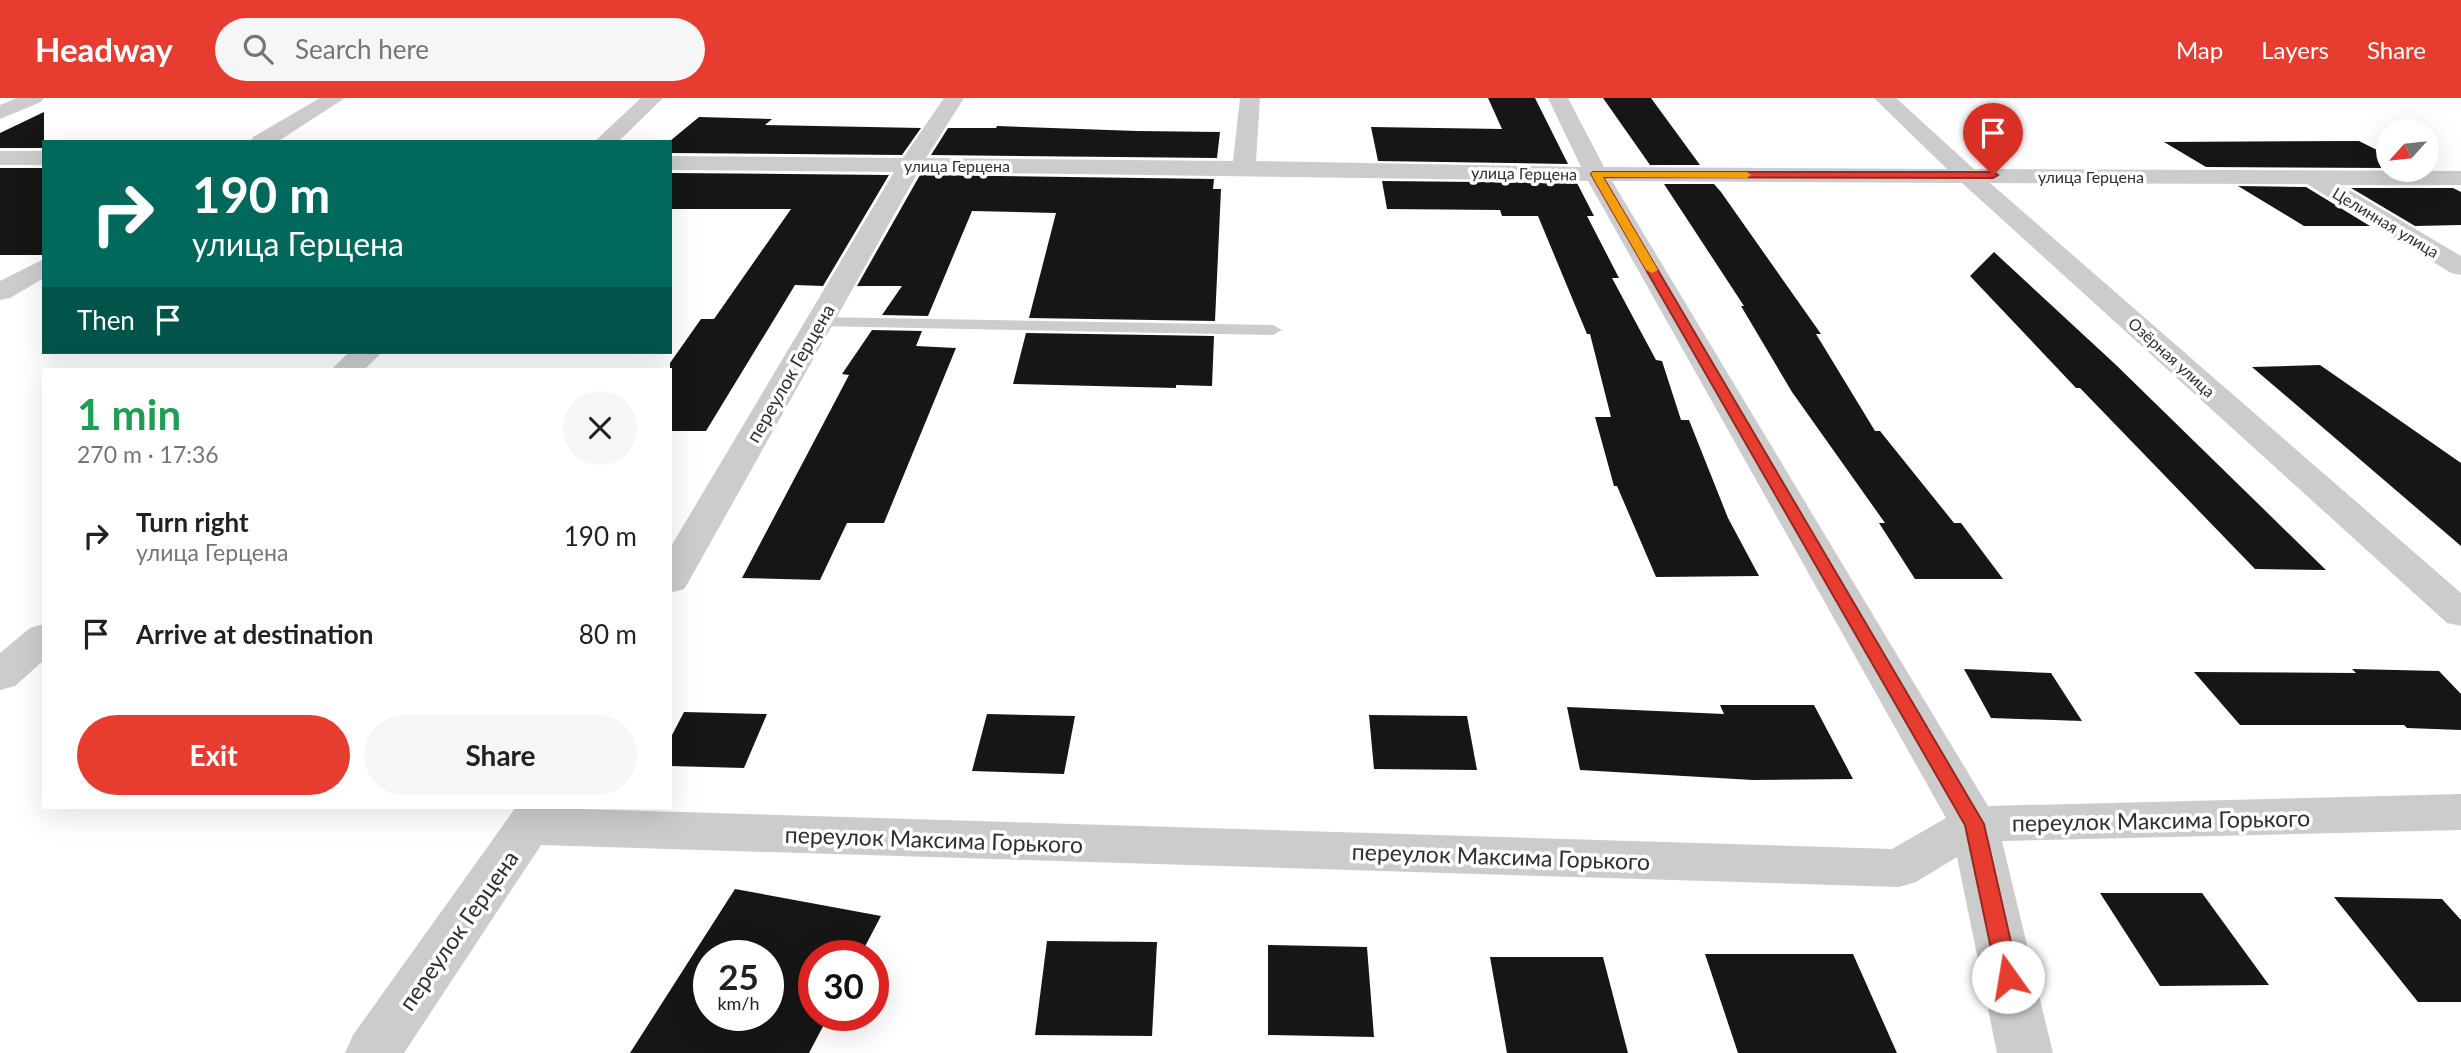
<!DOCTYPE html>
<html lang="en">
<head>
<meta charset="utf-8">
<style>
	:root { --surface:#fff; --page:#f6f6f6; --text:#202124; --muted:#757577; --accent:#e73d31 }
	body { margin:0; font-family:Lato,sans-serif; background:var(--page); color:var(--text); height:100vh; display:flex; flex-direction:column; font-size:26px; white-space:nowrap }
	* { box-sizing:border-box; margin:0 }
	p { font-size:23px; color:var(--muted) }
	.icon { flex:none; width:38px; height:38px; fill:none; stroke:currentColor; stroke-width:2; stroke-linecap:round; stroke-linejoin:round }
	.map { position:relative; flex:1; overflow:hidden }
	.drawer { position:absolute; left:42px; top:270px; width:630px; height:441px; display:flex; flex-direction:column; background:var(--surface); border-radius:0px; box-shadow:0 7px 28px #0002 }
	.drawer>* { flex:none }
	.banner { position:absolute; left:42px; top:42px; width:630px; height:214px; border-radius:0px; box-shadow:0 7px 28px #0002; background:#00695c; color:#fff; overflow:hidden }
	.needle { width:46px; rotate:243deg }
	.buttons { position:absolute; left:2376px; top:21px; display:grid; gap:14px }
	.buttons a { display:grid; place-items:center; width:63px; height:63px; border-radius:50%; background:var(--surface); box-shadow:0 7px 28px #0002; font-size:35px }
	.speed { position:absolute; left:693px; top:842px; display:flex; gap:14px; font-size:35px; font-weight:700; text-align:center }
	.speed>* { display:grid; place-content:center; width:91px; height:91px; border-radius:50%; background:var(--surface); box-shadow:0 7px 28px #0002; line-height:1 }
	.speed small { font-size:18px; font-weight:400 }
	.speed .limit { border:10px solid #d22; background:#fff; color:#111 }
	.pin { position:absolute; display:grid; place-items:center; width:60px; height:60px; color:#fff; margin:-72px -30px; border-radius:50% 50% 50% 0; rotate:-45deg; box-shadow:0 0 7px #0007 }
	.pin .icon { rotate:45deg }
	.me { position:absolute; width:77px; margin:-38px; rotate:347deg; stroke-linejoin:round; filter:drop-shadow(0 0 5px #0008) }
	.turn { display:flex; align-items:center; gap:24px; height:147px; padding:0 35px; font-size:32px }
	.turn .icon { width:91px; height:91px; stroke-width:2.5 }
	.turn b { display:block; font-size:49px; line-height:60px }
	.then { display:flex; align-items:center; height:66px; padding:0 35px; background:#0003; gap:14px; font-size:26px }
	.round { display:grid; place-items:center; flex:none; width:74px; height:74px; border-radius:37px; background:var(--page) }
	.head { display:flex; align-items:center; justify-content:space-between; height:119px; padding:0 35px }
	h1 { font-size:42px; font-weight:700; line-height:52px; color:#1e9e55 }
	.cta { display:flex; gap:14px; margin-top:auto; padding:14px 35px }
	.cta a { flex:1; height:80px; border-radius:42px; background:var(--accent); color:#fff; font-size:28px; font-weight:700; line-height:80px; text-align:center }
	.cta a+a { background:var(--page); color:var(--text) }
	ul { padding:0; list-style:none }
	li { display:flex; align-items:center; gap:21px; height:98px; padding:0 35px }
	li div { flex:1 }
	li b { display:block; font-size:26px }
	li em { font-style:normal }
	header { display:flex; align-items:center; gap:42px; box-sizing:border-box; height:98px; padding:0 35px; background:var(--accent); color:#fff }
	header strong { font-size:33px }
	nav { display:flex; gap:38px; margin-inline-start:auto; font-size:24px }
	.search { width:490px; height:63px; background:var(--page); display:flex; align-items:center; gap:18px; box-sizing:border-box; padding:0 24px; border-radius:38px; color:var(--muted); font-size:26px }
	.map>svg:first-child { display:block }
	.building { fill:#161616; fill-rule:evenodd }
	.lines { fill:none; stroke-linecap:round; stroke-linejoin:round }
	.lane { fill:#ccc; fill-rule:evenodd }
	.street { fill:#ccc; fill-rule:evenodd }
	.route { fill:#e73d31; stroke:#962820; stroke-width:2 }
	.slow { fill:#f59e0b }
	.labels { text-anchor:middle; dominant-baseline:central; stroke-width:7; stroke-linejoin:round; paint-order:stroke }
	.far-street-label { font-size:16px; fill:#2f2f2f; stroke:#fff }
	.street-label { font-size:19px; fill:#2f2f2f; stroke:#fff }
	.near-street-label { font-size:23px; fill:#2f2f2f; stroke:#fff }
</style>
</head>
<body>
<header>
<strong>Headway</strong>
<div class="search"><svg class="icon" aria-label="search" viewBox="0 0 24 24"><circle cx="10" cy="10" r="6"/><path d="M15 15l6 6"/></svg>Search here</div>
<nav><a>Map</a><a>Layers</a><a>Share</a></nav>
</header>
<div class="map">
<svg width="2461" height="955" viewBox="0 0 2461 955">
	<rect width="100%" height="100%" fill="#fff"/>
	<g class="building">
		<polygon points="1488,0 1535,0 1568,66 1378,63 1371,29 1502,31"/>
		<polygon points="1603,0 1651,0 1700,67 1650,67"/>
		<polygon points="44,14 44,50 0,50 0,35"/>
		<polygon points="699,19 772,21 765,27 921,30 902,57 670,55 670,43"/>
		<polygon points="997,28 1137,33 1220,34 1217,60 931,57 948,30 996,30"/>
		<polygon points="2359,43 2389,58 2389,70 2206,69 2164,44"/>
		<rect x="0" y="70" width="44" height="87"/>
		<polygon points="670,75 889,77 823,188 795,187 706,333 670,333 670,265 701,221 714,221 791,111 670,111"/>
		<polygon points="920,77 1214,81 1213,91 1221,91 1215,223 1029,220 1056,115 972,113 928,218 882,217 902,188 857,188"/>
		<polygon points="1382,83 1577,85 1594,118 1587,118 1619,180 1612,180 1656,262 1662,263 1681,322 1689,322 1728,420 1759,478 1656,479 1617,388 1614,388 1595,319 1611,319 1590,236 1587,236 1538,118 1502,118 1500,112 1387,111"/>
		<polygon points="1664,86 1714,86 1721,94 1821,236 1816,236 1875,333 1880,333 1954,425 1961,425 2003,481 1915,481 1879,425 1885,425 1792,294 1741,208 1744,208"/>
		<polygon points="2238,88 2306,89 2370,128 2304,128"/>
		<polygon points="2351,90 2453,90 2461,94 2461,127 2415,128"/>
		<polygon points="1994,154 2115,266 2326,472 2255,471 2080,290 2076,290 1970,178"/>
		<polygon points="872,232 922,233 916,248 956,250 884,425 847,425 820,482 742,480 849,277 842,276"/>
		<polygon points="1026,235 1214,238 1212,288 1176,287 1176,290 1013,286"/>
		<polygon points="2320,267 2461,365 2461,448 2252,269"/>
		<polygon points="1964,571 2051,575 2082,623 1991,620"/>
		<polygon points="2352,571 2439,573 2461,596 2461,632 2407,630 2404,627 2240,627 2194,574 2356,575"/>
		<polygon points="1720,607 1814,607 1853,681 1753,682 1580,672 1567,609 1724,616"/>
		<polygon points="684,614 767,616 744,670 670,668 670,641"/>
		<polygon points="987,616 1075,618 1064,676 972,673"/>
		<polygon points="1369,617 1467,618 1477,672 1374,671"/>
		<path d="M735,791L881,818L860,858H814V917H829L809,955H630ZM709,858H768V917H709Z"/>
		<polygon points="2100,795 2202,795 2269,887 2160,888"/>
		<polygon points="2334,799 2442,801 2461,822 2461,904 2418,904"/>
		<polygon points="1047,843 1157,844 1152,938 1035,937"/>
		<polygon points="1268,847 1367,849 1374,939 1268,937"/>
		<polygon points="1705,856 1853,856 1897,955 1738,955"/>
		<polygon points="1490,859 1603,859 1628,955 1507,955"/>
	</g>
	<g class="lines">
		<polygon class="lane" points="820,219 1273,227 1282,232 1273,237 814,228 811,224 814,220"/>
		<g class="street">
			<polygon points="17,0 44,0 41,4 0,21 0,7"/>
			<polygon points="320,0 345,0 277,44 250,44 253,39"/>
			<polygon points="641,0 663,0 618,44 594,44"/>
			<polygon points="944,0 964,0 926,60 1233,63 1240,0 1260,0 1256,63 1581,69 1548,0 1568,0 1604,69 1947,71 1874,0 1896,0 1974,71 2461,73 2461,87 2341,87 2461,158 2461,177 2451,175 2307,86 1990,85 2461,495 2461,528 2447,525 1962,85 1612,83 1988,708 2461,696 2461,732 2002,743 2053,955 1997,955 1957,759 1916,784 1899,789 541,747 404,955 345,955 353,937 516,709 1892,751 1946,720 1588,83 918,74 689,483 684,491 670,495 670,450 894,74 670,72 670,58 903,60"/>
			<rect x="0" y="53" width="44" height="14"/>
			<polygon points="44,161 44,180 10,200 0,202 0,183"/>
			<polygon points="349,254 382,254 365,271 332,271"/>
			<polygon points="44,526 44,562 15,588 0,592 0,555 30,530"/>
		</g>
	</g>
	<polygon class="route" points="1593,74 1993,74 1998,77 1993,80 1603,79 1984,726 2019,879 2016,885 2008,888 2000,885 1997,879 1965,727 1591,76"/>
	<polygon class="slow" points="1593,74 1747,74 1751,77 1747,80 1603,79 1658,172 1652,175 1646,172 1591,76"/>
	<g class="labels">
		<g class="far-street-label">
			<text x="957" y="67">улица Герцена</text>
			<text transform="translate(1524 75) rotate(1)">улица Герцена</text>
			<text x="2091" y="78">улица Герцена</text>
			<text transform="translate(2386 124) rotate(31)">Целинная улица</text>
			<text transform="translate(2172 259) rotate(42)">Озёрная улица</text>
		</g>
		<g class="street-label">
			<text transform="translate(790 275) rotate(-60)">переулок Герцена</text>
		</g>
		<g class="near-street-label">
			<text transform="translate(2161 722) rotate(-1)">переулок Максима Горького</text>
			<text transform="translate(934 741) rotate(2)">переулок Максима Горького</text>
			<text transform="translate(1501 758) rotate(2)">переулок Максима Горького</text>
			<text transform="translate(458 832) rotate(-55)">переулок Герцена</text>
		</g>
	</g>
</svg>
<div class="buttons">
<a><svg class="needle" viewBox="-14 -14 28 28"><path d="M0-13l5 13h-10z" fill="#e53935"/><path d="M0 13l5-13h-10z" fill="#757577"/></svg></a>
</div>
<div class="speed"><div>25<small>km/h</small></div><div class="limit">30</div></div>
<div class="pin" style="left:1993px;top:77px;background:#d93025"><svg class="icon" aria-label="arrive" viewBox="0 0 24 24"><path d="M6 21V4h12l-3 4 3 4H6"/></svg></div>
<svg class="me" style="left:2008px;top:879px" viewBox="-20 -20 40 40"><circle r="19" fill="#fff"/><path d="M0-13L10 11 0 6-10 11z" fill="#e73d31"/></svg>
<div class="banner">
<div class="turn"><svg class="icon" aria-label="right" viewBox="0 0 24 24"><path d="M7 20v-9h11M14 6l5 5-5 5"/></svg><div><b>190 m</b>улица Герцена</div></div>
<div class="then">Then<svg class="icon" aria-label="arrive" viewBox="0 0 24 24"><path d="M6 21V4h12l-3 4 3 4H6"/></svg></div>
</div>
<section class="drawer">
<div class="head"><div><h1>1 min</h1><p>270 m · 17:36</p></div><a class="round"><svg class="icon" aria-label="close" viewBox="0 0 24 24"><path d="M6 6l12 12M18 6L6 18"/></svg></a></div>
<ul>
<li><svg class="icon" aria-label="right" viewBox="0 0 24 24"><path d="M7 20v-9h11M14 6l5 5-5 5"/></svg><div><b>Turn right</b><p>улица Герцена</p></div><em>190 m</em></li>
<li><svg class="icon" aria-label="arrive" viewBox="0 0 24 24"><path d="M6 21V4h12l-3 4 3 4H6"/></svg><div><b>Arrive at destination</b></div><em>80 m</em></li>
</ul>
<div class="cta"><a>Exit</a><a>Share</a></div>
</section>
</div>
</body>
</html>
